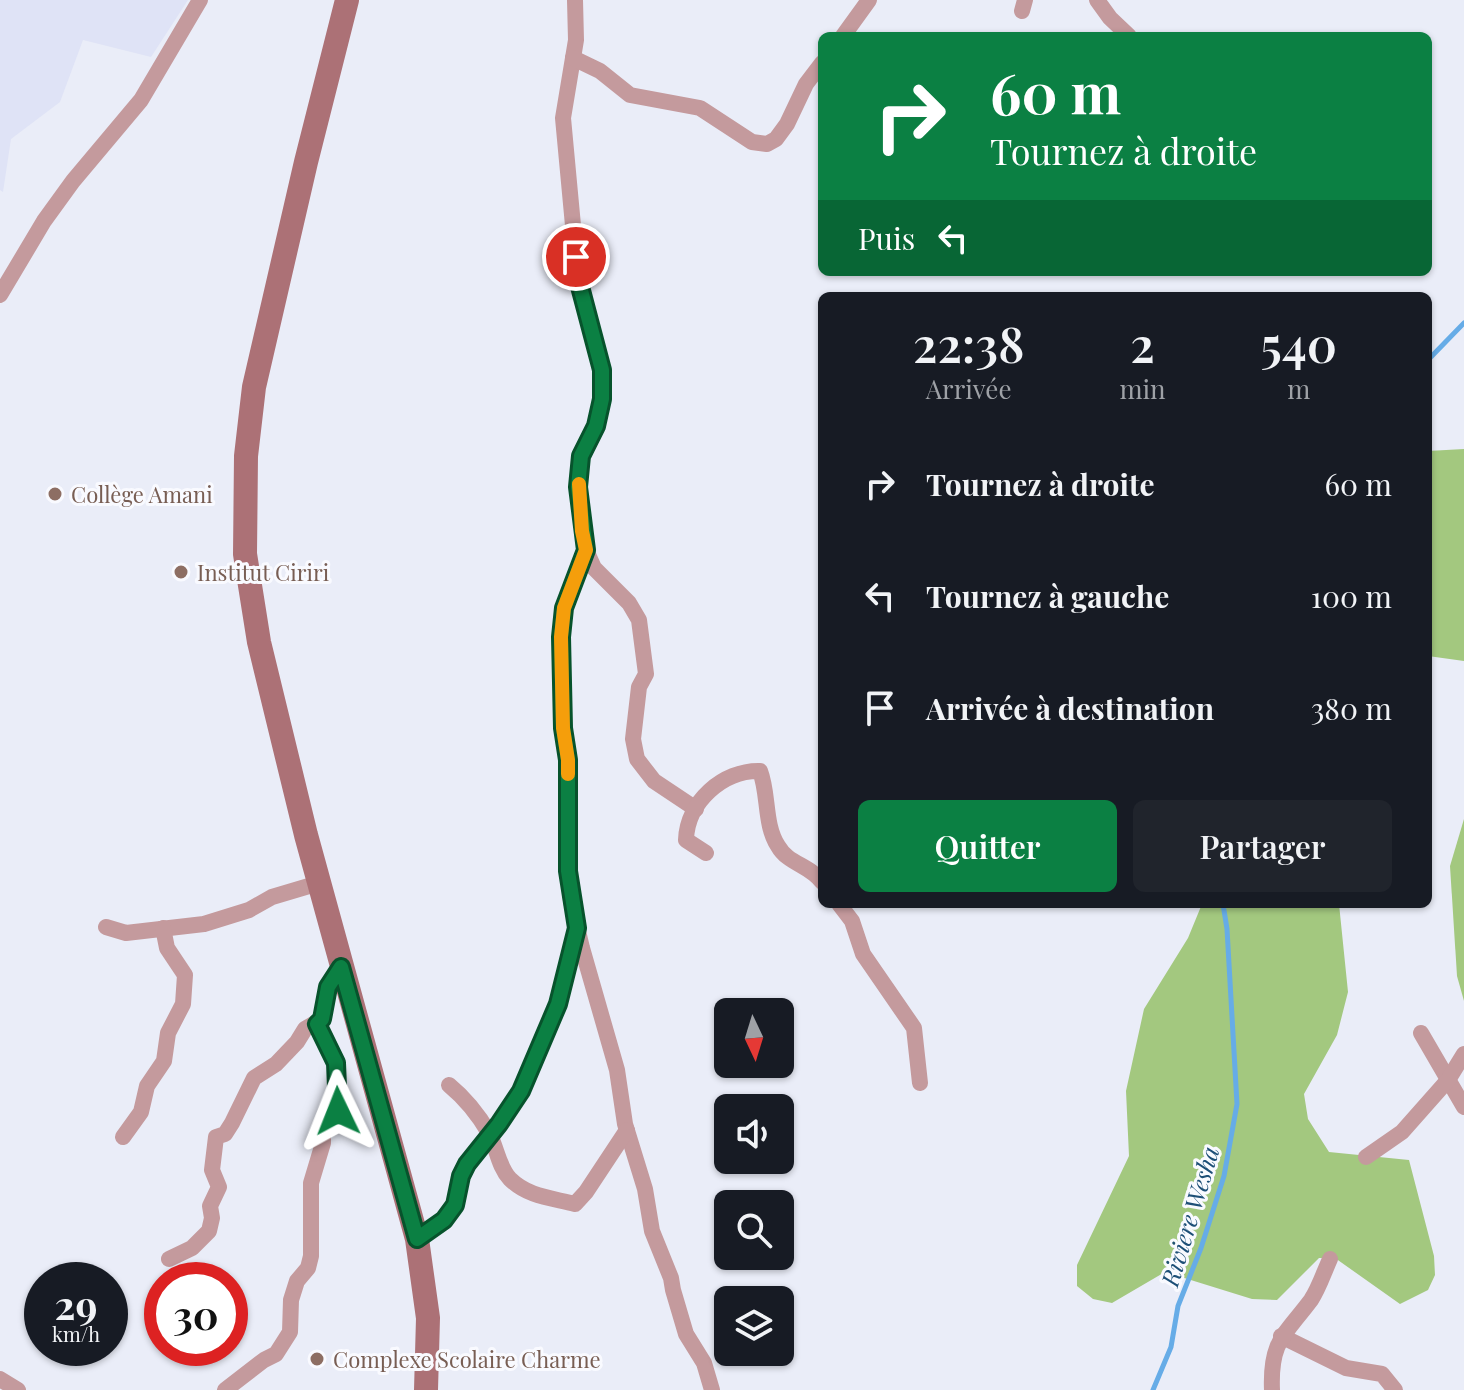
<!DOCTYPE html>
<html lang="fr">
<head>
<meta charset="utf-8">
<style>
	:root { --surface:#171b24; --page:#20242c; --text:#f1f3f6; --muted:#9ea1a6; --accent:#0b8043 }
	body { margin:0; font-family:"Playfair Display",serif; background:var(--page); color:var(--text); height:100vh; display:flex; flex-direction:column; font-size:30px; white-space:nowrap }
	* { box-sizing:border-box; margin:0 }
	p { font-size:26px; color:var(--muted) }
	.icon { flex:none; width:44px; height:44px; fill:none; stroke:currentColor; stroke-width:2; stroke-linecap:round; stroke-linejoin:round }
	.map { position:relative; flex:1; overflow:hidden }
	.sheet { position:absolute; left:818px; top:292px; width:614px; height:616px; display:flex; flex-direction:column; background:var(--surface); border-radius:12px; box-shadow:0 2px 6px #0004 }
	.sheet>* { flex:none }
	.banner { position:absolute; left:818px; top:32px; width:614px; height:244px; border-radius:12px; box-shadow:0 2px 6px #0004; background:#0b8043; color:#fff; overflow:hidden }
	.needle { width:52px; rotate:176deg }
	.buttons { position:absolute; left:714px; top:998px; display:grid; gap:16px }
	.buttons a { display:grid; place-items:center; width:80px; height:80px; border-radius:12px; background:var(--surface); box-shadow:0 2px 6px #0004; font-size:40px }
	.speed { position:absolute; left:24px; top:1262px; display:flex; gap:16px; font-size:40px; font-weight:700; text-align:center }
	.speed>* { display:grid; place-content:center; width:104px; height:104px; border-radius:50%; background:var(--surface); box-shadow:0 2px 6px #0004; line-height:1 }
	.speed small { font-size:20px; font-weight:400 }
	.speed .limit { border:12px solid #d22; background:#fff; color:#111 }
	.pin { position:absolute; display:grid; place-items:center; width:68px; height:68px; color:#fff; margin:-34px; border:4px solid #fff; border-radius:50%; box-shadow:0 2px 8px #0007 }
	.me { position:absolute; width:88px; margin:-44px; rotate:358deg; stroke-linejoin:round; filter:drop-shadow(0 0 6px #0008) }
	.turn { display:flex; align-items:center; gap:28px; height:168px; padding:0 40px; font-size:36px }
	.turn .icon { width:104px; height:104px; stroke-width:2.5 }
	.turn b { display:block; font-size:56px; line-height:68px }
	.then { display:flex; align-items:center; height:76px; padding:0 40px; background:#0003; gap:16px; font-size:30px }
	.eta { display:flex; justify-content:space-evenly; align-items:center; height:136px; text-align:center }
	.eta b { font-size:48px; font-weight:600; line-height:56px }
	.button { display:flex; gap:16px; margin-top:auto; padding:16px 40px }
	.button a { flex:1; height:92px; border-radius:12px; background:var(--accent); color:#fff; font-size:32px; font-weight:600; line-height:92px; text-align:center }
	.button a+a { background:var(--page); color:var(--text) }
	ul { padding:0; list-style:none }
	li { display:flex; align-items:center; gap:24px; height:112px; padding:0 40px }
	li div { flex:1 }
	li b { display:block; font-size:30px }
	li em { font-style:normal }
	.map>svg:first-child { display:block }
	.built { fill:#dfe3f6 }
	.green { fill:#a3c87f }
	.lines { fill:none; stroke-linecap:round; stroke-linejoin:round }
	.stream { stroke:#66ace7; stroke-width:5 }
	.street { stroke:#c49a9d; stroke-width:16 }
	.secondary { stroke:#ac7176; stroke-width:24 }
	.route-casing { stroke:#07532c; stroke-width:20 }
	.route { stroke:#0b8043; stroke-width:14 }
	.slow { stroke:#f59e0b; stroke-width:14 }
	.education-dot { fill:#8d6e63; stroke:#f9faff; stroke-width:3 }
	.labels { text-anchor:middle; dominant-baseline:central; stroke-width:6; stroke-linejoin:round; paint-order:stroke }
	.education-label { font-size:22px; fill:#785e54; stroke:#f9faff; text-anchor:start }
	.water-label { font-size:24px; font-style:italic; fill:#1d4f77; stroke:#f9faff }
</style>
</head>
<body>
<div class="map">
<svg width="1464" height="1390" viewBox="0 0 1464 1390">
	<rect width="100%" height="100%" fill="#eaedf8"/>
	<polygon class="built" points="0,0 188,0 151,57 83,40 60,102 11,139 3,192 0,190"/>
	<g class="green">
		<polygon points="1464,449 1464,661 1428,656 1428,451"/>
		<polygon points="1464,819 1464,1001 1457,976 1450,866"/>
		<polygon points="1202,904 1339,904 1348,992 1337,1035 1304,1094 1308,1119 1329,1152 1409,1160 1434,1256 1435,1275 1428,1290 1400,1304 1335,1258 1319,1258 1277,1300 1252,1299 1165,1272 1112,1303 1093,1299 1077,1286 1077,1265 1129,1156 1126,1091 1144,1009 1188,938"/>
	</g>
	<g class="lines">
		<g class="stream">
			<polyline points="1428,360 1464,323"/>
			<polyline points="1153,1390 1171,1347 1178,1306 1201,1248 1224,1176 1237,1104 1227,929 1223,904"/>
		</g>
		<g class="street">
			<polyline points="575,0 576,40 563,118 578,279 602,370 602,399 596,426 581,456 578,487 586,550 564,608 561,637 563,728 568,760 568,871 571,901 582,948 617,1070 625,1124 645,1189 652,1231 671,1278 673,1290 686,1334 704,1363 712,1390"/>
			<polyline points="1097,0 1110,18 1129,36"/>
			<polyline points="1022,11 1025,0"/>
			<polyline points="843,36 869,0"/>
			<polyline points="573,58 600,71 630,95 700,108 752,142 767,144 776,139 787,124 806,84 822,63"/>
			<polyline points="0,295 44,221 73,181 141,100 200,0"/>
			<polyline points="586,550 594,568 629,603 639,620 646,674 639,687 633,739 637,759 654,781 696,809"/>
			<path d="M706,853L686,840C687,802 723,770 760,771C769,794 764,825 778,846C788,864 810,865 822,882"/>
			<polyline points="839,904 852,921 863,954 914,1028 920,1083"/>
			<polyline points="106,927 126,933 204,924 249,910 272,897 319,883"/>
			<polyline points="1421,1033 1464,1107"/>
			<path d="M449,1085C466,1099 478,1114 489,1133C497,1148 498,1166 510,1179C528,1197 552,1198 575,1204L586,1192L627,1130"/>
			<polyline points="123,1137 141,1112 147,1086 164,1061 168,1033 183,1004 185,975 167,948 163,928"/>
			<polyline points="1366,1157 1402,1132 1448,1080 1464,1054"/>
			<polyline points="417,1239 444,1220 455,1205 461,1176 467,1164 499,1124 521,1091 558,1004 576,932"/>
			<polyline points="169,1259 192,1248 209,1231 212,1218 210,1206 219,1187 212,1170 216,1137 225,1134 232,1123 254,1078 276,1064 297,1042 305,1029 322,1019 328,987 341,967"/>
			<polyline points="1281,1336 1346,1368 1382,1374 1395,1390"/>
			<polyline points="0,1379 18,1390"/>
			<polyline points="225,1390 264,1360 276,1354 290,1332 291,1300 297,1281 308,1268 311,1256 311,1183 323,1143 323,1134 338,1111 336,1063 317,1024"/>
			<path d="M1272,1390C1270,1341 1284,1336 1311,1300C1319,1288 1324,1272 1330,1259"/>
		</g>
		<polyline class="secondary" points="347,0 306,162 254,387 246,456 245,554 259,642 306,835 417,1239 428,1318 426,1390"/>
	</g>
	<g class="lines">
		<g class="route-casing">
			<polyline id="route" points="338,1111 336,1063 317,1024 322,1019 328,987 341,967 417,1239 444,1220 455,1205 461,1176 467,1164 499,1124 521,1091 558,1004 577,928 568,871 568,760 563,728 561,637 564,608 586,550 578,487 581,456 596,426 602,399 602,370 578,279 576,257"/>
		</g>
		<use href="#route" class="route"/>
		<polyline class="slow" points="568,774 568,760 563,728 561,637 564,608 586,550 582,531 579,484"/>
	</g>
	<g class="education-dot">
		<circle cx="55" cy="494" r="8"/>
		<circle cx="181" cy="572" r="8"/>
		<circle cx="317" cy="1359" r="8"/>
	</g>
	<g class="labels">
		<g class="education-label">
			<text x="71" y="494">Collège Amani</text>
			<text x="197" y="572">Institut Ciriri</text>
			<text x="333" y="1359">Complexe Scolaire Charme</text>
		</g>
		<g class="water-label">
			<text transform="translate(1189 1216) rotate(-73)">Riviere Wesha</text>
		</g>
	</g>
</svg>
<div class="buttons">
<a><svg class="needle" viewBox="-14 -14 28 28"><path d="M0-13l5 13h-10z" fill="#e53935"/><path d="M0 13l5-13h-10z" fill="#9ea1a6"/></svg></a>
<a><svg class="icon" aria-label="sound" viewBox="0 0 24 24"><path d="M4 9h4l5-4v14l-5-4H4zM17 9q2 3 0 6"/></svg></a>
<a><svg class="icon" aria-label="search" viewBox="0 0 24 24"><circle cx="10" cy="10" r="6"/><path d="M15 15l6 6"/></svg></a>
<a><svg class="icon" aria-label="layers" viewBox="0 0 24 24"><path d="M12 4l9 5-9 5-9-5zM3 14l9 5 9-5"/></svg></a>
</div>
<div class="speed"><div>29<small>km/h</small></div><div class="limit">30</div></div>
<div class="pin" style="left:576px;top:257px;background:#d93025"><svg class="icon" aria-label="arrive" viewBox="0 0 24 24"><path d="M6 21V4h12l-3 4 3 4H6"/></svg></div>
<svg class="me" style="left:338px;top:1111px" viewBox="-20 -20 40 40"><path d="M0-17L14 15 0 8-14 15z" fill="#0b8043" stroke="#fff" stroke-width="4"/></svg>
<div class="banner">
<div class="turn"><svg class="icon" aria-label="right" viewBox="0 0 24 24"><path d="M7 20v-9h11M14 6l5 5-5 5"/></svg><div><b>60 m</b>Tournez à droite</div></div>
<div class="then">Puis<svg class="icon" aria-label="left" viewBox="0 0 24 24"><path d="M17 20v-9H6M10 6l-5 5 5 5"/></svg></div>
</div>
<section class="sheet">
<div class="eta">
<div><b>22:38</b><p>Arrivée</p></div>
<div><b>2</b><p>min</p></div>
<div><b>540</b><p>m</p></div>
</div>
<ul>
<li><svg class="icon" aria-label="right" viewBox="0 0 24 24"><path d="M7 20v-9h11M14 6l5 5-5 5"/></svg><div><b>Tournez à droite</b></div><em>60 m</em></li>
<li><svg class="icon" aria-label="left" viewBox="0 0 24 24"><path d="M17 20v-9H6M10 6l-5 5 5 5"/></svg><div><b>Tournez à gauche</b></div><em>100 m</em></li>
<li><svg class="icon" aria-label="arrive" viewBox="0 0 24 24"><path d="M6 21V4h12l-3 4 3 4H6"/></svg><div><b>Arrivée à destination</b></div><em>380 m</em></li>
</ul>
<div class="button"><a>Quitter</a><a>Partager</a></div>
</section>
</div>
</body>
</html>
